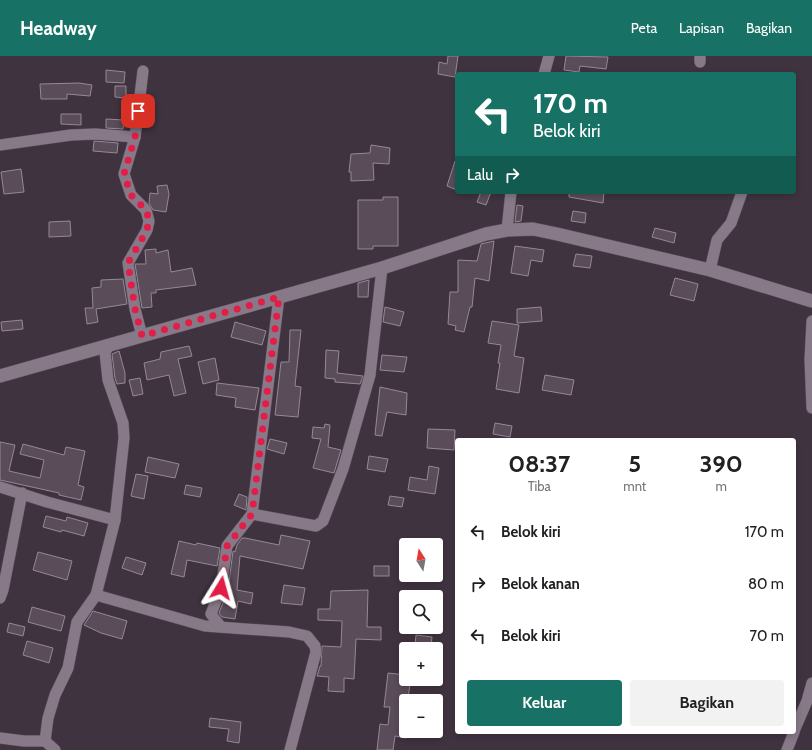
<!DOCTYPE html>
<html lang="id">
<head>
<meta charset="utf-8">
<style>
	:root { --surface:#fff; --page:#f2f2f2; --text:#202124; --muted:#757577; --accent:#177265 }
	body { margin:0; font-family:Cabin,sans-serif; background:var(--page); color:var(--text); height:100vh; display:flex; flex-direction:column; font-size:15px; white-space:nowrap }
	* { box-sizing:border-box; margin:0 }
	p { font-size:13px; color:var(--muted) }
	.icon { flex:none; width:22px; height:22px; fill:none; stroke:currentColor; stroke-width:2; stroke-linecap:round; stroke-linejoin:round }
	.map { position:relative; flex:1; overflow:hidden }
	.panel { position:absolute; left:455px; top:382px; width:341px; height:296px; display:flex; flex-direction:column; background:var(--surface); border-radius:4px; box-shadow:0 2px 6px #0003 }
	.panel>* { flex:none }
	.banner { position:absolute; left:455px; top:16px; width:341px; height:122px; border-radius:4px; box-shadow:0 2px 6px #0003; background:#177265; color:#fff; overflow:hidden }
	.needle { width:26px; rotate:349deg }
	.buttons { position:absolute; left:399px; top:482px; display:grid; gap:8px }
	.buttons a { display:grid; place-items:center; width:44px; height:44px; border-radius:4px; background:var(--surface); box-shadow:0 2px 6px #0003; font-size:20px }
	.pin { position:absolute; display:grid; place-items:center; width:34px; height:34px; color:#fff; margin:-17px; border-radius:8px; box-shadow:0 2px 6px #0006 }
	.me { position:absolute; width:44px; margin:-22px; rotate:8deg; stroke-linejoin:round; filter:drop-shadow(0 0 3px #0008) }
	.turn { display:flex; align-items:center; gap:14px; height:84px; padding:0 12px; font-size:18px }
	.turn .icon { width:52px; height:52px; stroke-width:2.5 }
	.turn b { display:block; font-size:28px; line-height:34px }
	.then { display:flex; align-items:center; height:38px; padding:0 12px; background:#0003; gap:8px; font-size:15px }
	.eta { display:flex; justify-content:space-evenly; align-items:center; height:68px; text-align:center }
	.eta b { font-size:24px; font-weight:800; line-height:28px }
	.action { display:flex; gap:8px; margin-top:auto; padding:8px 12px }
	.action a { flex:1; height:46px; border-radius:4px; background:var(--accent); color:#fff; font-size:16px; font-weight:800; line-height:46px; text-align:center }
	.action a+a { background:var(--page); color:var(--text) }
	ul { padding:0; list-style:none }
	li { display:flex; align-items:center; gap:12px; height:52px; padding:0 12px }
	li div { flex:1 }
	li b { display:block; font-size:15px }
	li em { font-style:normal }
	header { display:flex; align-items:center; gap:24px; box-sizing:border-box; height:56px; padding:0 20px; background:var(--accent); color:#fff }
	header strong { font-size:19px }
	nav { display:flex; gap:22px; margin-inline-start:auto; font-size:14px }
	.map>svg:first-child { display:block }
	.building { fill:#5a4c59; stroke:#968896 }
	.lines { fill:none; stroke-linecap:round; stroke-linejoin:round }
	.minor-casing { stroke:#5b505b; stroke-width:12 }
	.tertiary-casing { stroke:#5b505b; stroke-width:14 }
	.minor { stroke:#877987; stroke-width:11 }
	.tertiary { stroke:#877987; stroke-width:13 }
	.route { stroke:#e11d48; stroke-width:7; stroke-dasharray:0 12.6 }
</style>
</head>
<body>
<header>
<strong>Headway</strong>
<nav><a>Peta</a><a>Lapisan</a><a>Bagikan</a></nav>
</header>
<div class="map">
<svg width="812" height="694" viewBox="0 0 812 694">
	<rect width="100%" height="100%" fill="#3f333f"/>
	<g class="building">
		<polygon points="448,0 458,0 455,21 438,18 439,6 447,8"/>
		<polygon points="566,0 608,1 606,13 580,10 579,16 564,14"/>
		<polygon points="106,14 125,16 124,27 106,26"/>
		<polygon points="79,27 92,29 90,40 67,38 67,43 41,43 40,28"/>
		<polygon points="115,30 126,30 126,42 115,41"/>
		<polygon points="61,58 81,58 81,69 61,68"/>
		<polygon points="106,63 124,64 123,73 106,72"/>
		<polygon points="94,85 118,87 117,97 93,95"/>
		<polygon points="371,89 390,92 389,108 373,107 374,124 351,125 351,116 349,116 351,98 370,97"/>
		<polygon points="455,105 457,105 457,134 447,130"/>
		<polygon points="21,113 24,136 4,138 1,116"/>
		<polygon points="167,129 169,138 166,156 153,154 149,147 150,137 158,138 157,130"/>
		<polygon points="481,136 491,136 486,149 477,146"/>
		<polygon points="569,136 604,136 603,147 569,141"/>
		<polygon points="383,141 398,141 398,190 373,190 373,193 358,193 358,144 383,144"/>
		<polygon points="517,149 523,150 521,165 515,166"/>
		<polygon points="573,155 586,157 585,167 571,165"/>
		<polygon points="70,165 71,180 49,181 49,166"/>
		<polygon points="655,172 676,177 674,187 652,181"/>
		<polygon points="494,185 489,225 475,222 472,251 470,251 464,276 455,274 456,270 448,268 450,236 458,236 458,204 477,205 481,188"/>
		<polygon points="515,190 544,194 542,206 531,204 528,220 511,217"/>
		<polygon points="156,193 156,197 168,194 171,216 192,212 196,229 156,234 156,237 151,237 152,251 142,252 135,208 146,208 145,194"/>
		<polygon points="576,198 592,200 590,212 573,210"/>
		<polygon points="675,222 698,228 694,245 670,239"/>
		<polygon points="123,223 127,248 96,253 98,266 87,268 85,252 93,252 92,232 101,231 101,224"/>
		<polygon points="369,224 368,241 358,241 358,227"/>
		<polygon points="385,251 404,256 400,270 383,266"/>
		<polygon points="541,251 542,265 517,267 517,253"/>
		<polygon points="22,264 23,273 2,275 1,266"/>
		<polygon points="492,265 519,269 514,300 524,302 519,337 496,333 500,307 498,307 501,289 488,287"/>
		<polygon points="235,266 266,275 262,289 231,281"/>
		<polygon points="290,274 301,274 295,330 301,331 298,361 275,359 281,306 289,306"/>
		<polygon points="189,290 192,300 178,303 186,337 174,340 169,319 147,324 144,307 160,303 161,296"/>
		<polygon points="326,294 339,295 337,317 363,320 360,328 335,326 335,323 325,322"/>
		<polygon points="119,295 125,317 125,327 117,328 115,322 112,298"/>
		<polygon points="382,299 407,301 404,316 380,314"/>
		<polygon points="215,302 219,324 203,328 198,306"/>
		<polygon points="545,319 574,324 571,339 542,334"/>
		<polygon points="140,322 143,338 133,340 129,324"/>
		<polygon points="217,327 259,332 255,354 235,351 236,342 216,339"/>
		<polygon points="380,331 407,337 406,359 387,356 382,380 375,379"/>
		<polygon points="495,367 512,370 510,381 493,378"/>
		<polygon points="325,368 330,369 328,391 341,394 334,417 313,412 321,383 312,382 313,371 324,372"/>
		<polygon points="428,373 455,374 454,394 427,392"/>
		<polygon points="270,383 287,387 284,398 267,393"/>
		<polygon points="0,386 15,389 9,415 40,422 44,404 20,398 23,388 64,399 66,391 85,395 78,429 84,431 81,444 59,439 59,437 0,424"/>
		<polygon points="369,400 388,403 385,416 367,413"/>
		<polygon points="148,401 179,408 175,422 145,416"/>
		<polygon points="429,410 439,412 435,438 408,434 410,421 427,424"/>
		<polygon points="136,418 148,420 144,443 131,440"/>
		<polygon points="186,429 202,432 200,441 184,438"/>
		<polygon points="239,438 247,441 246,454 234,449"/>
		<polygon points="390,440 404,442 402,451 388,449"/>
		<polygon points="46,460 66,465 67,461 88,467 84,480 62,474 61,476 43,471"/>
		<polygon points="281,479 310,485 303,513 240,500 237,534 253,537 251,548 238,545 235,563 222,561 219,557 228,534 233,495 235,496 237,489 242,482 245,482 279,489"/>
		<polygon points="179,485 196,489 197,487 220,492 217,510 187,504 184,521 171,518"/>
		<polygon points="38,496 72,505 67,524 33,514"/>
		<polygon points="126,501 146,507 142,519 122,512"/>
		<rect x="374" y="510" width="15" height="10"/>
		<polygon points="284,529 305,532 302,549 281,547"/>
		<polygon points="368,534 367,571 381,571 381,584 356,583 354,623 344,622 344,636 328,635 329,621 317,620 320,610 321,610 322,590 341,591 342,565 318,564 318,553 330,553 331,535"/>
		<polygon points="32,551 65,560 61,575 28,566"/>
		<polygon points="93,555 127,565 122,583 101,577 84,569"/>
		<polygon points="9,567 25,571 23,580 7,576"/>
		<polygon points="416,579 432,581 431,591 415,589"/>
		<polygon points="27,585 53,592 49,607 23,599"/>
		<polygon points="388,617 406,619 406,623 411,623 406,653 403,653 401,671 406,672 406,682 395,680 393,694 377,694 380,668 388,669 390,651 384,651"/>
		<polygon points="210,662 241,666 239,687 227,685 229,673 209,671"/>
	</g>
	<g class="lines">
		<g class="minor-casing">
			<g id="minor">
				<polyline points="700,0 700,6"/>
				<polyline points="544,18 549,0"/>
				<polyline points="0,89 71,79 95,78 135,81"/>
				<polyline points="507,174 511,136"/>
				<polyline points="710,214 717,184 731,167 742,136"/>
				<polyline points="812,265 810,304 812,352"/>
				<polyline points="142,280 135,253 128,207 147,174 149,165 146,154 131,139 124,118 135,81 143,15"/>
				<polyline points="0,431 47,446 115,464"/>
				<polyline points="252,458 316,470 323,465 343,413 370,319 382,212"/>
				<polyline points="96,539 205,570 289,576 307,580 315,590 316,596 290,694"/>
				<polyline points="0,542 3,534 22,437"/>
				<polyline points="221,571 211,558 221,532 227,490 252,458 279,241"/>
				<polyline points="794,675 807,645 812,627"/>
				<polyline points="0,682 24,685 45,685"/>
				<polyline points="55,694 45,685 48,662 55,639 68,612 77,566 96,539 115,464 124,382 123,367 108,324 105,296 109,290"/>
				<polyline points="787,694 794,676"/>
			</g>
		</g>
		<g class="tertiary-casing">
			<polyline id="tertiary" points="0,320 382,212 486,178 507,174 533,173 557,178 710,214 812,245"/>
		</g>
		<use href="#minor" class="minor"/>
		<use href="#tertiary" class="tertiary"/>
	</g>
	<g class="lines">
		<polyline class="route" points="138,55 135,81 124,118 131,139 146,154 149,164 147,174 128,207 135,253 142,280 279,241 252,458 227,490 221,532"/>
	</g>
</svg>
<div class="buttons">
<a><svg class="needle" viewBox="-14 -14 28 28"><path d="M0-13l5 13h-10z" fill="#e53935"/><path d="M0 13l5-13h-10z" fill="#757577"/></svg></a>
<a><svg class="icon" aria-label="search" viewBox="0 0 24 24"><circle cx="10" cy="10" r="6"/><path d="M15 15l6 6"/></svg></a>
<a>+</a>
<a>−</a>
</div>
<div class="pin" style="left:138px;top:55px;background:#d93025"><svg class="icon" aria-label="arrive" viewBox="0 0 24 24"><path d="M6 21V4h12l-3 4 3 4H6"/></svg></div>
<svg class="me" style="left:221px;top:532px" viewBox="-20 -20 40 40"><path d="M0-17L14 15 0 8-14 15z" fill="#e11d48" stroke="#fff" stroke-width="4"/></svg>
<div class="banner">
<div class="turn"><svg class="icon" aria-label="left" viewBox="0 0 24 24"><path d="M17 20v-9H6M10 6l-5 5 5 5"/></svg><div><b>170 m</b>Belok kiri</div></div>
<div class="then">Lalu<svg class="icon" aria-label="right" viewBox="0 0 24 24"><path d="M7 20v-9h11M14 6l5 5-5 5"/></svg></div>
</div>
<section class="panel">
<div class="eta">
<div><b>08:37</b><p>Tiba</p></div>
<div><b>5</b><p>mnt</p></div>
<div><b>390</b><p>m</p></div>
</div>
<ul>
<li><svg class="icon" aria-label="left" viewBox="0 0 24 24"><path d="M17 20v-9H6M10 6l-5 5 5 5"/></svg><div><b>Belok kiri</b></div><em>170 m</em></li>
<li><svg class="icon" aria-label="right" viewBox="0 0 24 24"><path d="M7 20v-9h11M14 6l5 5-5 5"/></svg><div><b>Belok kanan</b></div><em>80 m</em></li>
<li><svg class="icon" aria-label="left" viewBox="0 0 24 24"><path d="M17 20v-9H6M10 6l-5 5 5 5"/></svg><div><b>Belok kiri</b></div><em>70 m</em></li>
</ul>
<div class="action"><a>Keluar</a><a>Bagikan</a></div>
</section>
</div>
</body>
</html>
